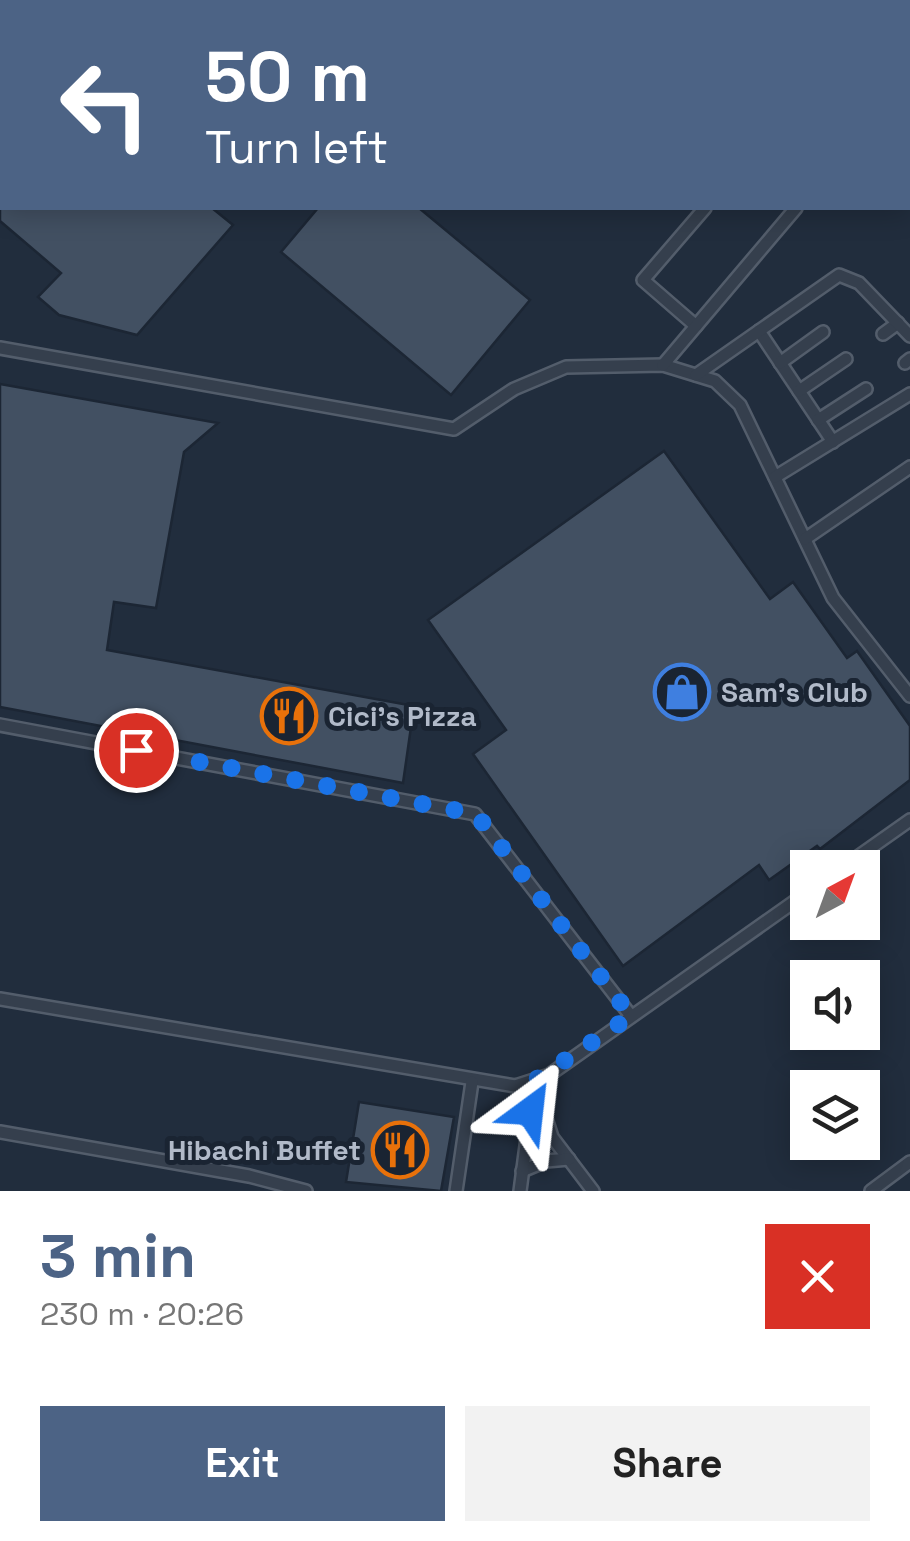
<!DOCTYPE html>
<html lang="en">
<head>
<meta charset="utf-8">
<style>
	:root { --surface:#fff; --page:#f2f2f2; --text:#222; --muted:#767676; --accent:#4c6385 }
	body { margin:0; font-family:"Space Grotesk",sans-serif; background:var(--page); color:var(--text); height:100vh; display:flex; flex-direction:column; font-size:38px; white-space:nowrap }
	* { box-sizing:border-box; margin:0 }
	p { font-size:32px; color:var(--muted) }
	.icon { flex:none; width:55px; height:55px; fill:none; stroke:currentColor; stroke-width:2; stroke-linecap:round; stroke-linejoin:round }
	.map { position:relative; height:1191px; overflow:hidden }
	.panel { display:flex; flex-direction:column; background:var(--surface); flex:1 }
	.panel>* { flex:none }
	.top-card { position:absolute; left:0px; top:0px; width:910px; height:210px; box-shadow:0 5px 25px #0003; background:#4c6385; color:#fff; overflow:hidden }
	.needle { width:65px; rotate:41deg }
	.controls { position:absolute; left:790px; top:850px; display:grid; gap:20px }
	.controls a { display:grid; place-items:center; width:90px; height:90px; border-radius:0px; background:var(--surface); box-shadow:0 5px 25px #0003; font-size:50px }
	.pin { position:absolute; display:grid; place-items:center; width:85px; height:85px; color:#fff; margin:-42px; border:5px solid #fff; border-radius:50%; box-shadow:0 2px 10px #0007 }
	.me { position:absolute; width:110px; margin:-55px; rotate:30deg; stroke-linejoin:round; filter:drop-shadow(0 0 8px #0008) }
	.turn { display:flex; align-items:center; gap:35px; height:210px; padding:0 40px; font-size:45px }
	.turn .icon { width:130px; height:130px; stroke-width:2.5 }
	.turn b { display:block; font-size:70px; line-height:85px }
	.round { display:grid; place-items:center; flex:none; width:105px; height:105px; border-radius:0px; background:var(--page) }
	.summary { display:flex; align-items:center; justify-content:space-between; height:170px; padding:0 40px }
	h1 { font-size:60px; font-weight:800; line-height:75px; color:var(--accent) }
	.primary-button { display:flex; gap:20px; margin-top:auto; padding:20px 40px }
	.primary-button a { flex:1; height:115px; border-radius:0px; background:var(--accent); color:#fff; font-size:40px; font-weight:800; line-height:115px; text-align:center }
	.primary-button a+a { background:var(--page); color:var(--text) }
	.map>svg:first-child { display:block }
	.building { fill:#425062; stroke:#1c2634; stroke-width:2.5 }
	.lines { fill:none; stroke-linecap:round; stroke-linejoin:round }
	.lane-casing { stroke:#535d6b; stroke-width:16 }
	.street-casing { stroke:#535d6b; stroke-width:28 }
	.lane { stroke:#353f4d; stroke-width:11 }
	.street { stroke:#353f4d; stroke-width:22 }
	.route { stroke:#1a73e8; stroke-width:18; stroke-dasharray:0 32.4 }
	.labels { text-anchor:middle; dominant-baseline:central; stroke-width:10; stroke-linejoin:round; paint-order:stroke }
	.poi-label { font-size:28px; font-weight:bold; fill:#b1bac9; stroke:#1a2432; text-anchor:start }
</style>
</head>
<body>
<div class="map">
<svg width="910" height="1191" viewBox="0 0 910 1191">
	<rect width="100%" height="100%" fill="#212d3d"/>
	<g class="building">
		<polygon points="145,0 263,0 265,2 146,2"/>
		<polygon points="308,0 493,0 496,2 311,2"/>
		<polygon points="0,25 2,208 212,208 233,225 137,335 59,315 38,297 61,273 0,221"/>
		<polygon points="318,208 419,208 530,300 451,395 281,252"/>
		<polygon points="0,384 218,423 184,452 156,608 114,602 107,650 414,706 403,783 0,707"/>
		<polygon points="664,451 770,599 793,582 847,658 857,651 910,726 910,780 820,849 817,846 769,880 759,865 623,966 473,754 506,730 428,620"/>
		<polygon points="359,1102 454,1117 441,1191 346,1182"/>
	</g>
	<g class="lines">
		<g class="lane-casing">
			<g id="lane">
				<polyline points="85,0 88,2"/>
				<polyline points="568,0 571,2"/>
				<polyline points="826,0 829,2"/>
				<polyline points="855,2 857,0"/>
				<polyline points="908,73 910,75"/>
				<polyline points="696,326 643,280 705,208"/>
				<polyline points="759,331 833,442"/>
				<polyline points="883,334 898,323"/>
				<polyline points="0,348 454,429 514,389 566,367 663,365 715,381 740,405 833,598 910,696"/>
				<polyline points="780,363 823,332"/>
				<polyline points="905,363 910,359"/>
				<polyline points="663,365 796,208"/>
				<polyline points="696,375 839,275 859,283 910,336"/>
				<polyline points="799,391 846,359"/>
				<polyline points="818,420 866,389"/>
				<polyline points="775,477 910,394"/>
				<polyline points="805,539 910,467"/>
				<polyline points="0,725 475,814 631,1016"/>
				<polyline points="842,868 910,820"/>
				<polyline points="0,999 515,1086 549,1075 808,892"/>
				<polyline points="534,1081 552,1137 593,1191"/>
				<polyline points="0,1132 249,1176 306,1191"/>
				<polyline points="522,1171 546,1161 569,1159"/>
				<polyline points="456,1191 472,1082"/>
				<polyline points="520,1191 534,1085"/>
				<polyline points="871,1191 910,1162"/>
			</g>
		</g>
		<g class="street-casing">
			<g id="street">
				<polyline points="688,0 691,2"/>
				<polyline points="908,189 910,191"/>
			</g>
		</g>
		<use href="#lane" class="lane"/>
		<use href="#street" class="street"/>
	</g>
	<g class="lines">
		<polyline class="route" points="136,750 476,814 631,1016 534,1081 530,1111"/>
	</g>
	<defs>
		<g id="shop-ring" transform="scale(2.875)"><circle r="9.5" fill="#1a2432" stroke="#3f7fe0" stroke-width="1.5"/><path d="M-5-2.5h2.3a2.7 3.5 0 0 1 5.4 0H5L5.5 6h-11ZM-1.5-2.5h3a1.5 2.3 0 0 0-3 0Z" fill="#3f7fe0"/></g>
		<g id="restaurant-ring" transform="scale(2.875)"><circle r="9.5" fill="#1a2432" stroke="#e8710a" stroke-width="1.5"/><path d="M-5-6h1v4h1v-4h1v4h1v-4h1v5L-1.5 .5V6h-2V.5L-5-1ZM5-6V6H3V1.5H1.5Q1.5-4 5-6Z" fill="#e8710a"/></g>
	</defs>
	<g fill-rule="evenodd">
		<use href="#shop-ring" x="682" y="692"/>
		<use href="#restaurant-ring" x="289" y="716"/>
		<use href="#restaurant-ring" x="400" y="1150"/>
	</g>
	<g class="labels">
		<g class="poi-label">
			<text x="721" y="692">Sam's Club</text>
			<text x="328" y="716">Cici's Pizza</text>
			<text x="361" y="1150" text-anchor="end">Hibachi Buffet</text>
		</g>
	</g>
</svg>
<div class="controls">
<a><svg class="needle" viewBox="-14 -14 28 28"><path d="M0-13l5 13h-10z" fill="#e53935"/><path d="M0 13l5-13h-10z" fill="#767676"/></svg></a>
<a><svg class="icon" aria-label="sound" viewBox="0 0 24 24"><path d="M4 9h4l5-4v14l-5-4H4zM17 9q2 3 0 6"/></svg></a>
<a><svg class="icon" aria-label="layers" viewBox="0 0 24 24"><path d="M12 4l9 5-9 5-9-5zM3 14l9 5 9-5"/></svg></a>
</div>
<div class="pin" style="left:136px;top:750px;background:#d93025"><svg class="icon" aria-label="arrive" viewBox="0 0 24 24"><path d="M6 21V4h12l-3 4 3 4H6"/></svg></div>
<svg class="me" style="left:530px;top:1111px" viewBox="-20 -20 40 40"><path d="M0-17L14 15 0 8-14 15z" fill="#1a73e8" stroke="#fff" stroke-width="4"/></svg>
<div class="top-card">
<div class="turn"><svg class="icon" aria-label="left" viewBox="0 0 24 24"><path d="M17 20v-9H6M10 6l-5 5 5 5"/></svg><div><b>50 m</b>Turn left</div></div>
</div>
</div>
<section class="panel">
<div class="summary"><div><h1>3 min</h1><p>230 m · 20:26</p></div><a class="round" style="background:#d93025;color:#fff"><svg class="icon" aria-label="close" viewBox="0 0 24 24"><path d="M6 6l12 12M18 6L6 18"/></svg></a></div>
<div class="primary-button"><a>Exit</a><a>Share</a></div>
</section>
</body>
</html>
